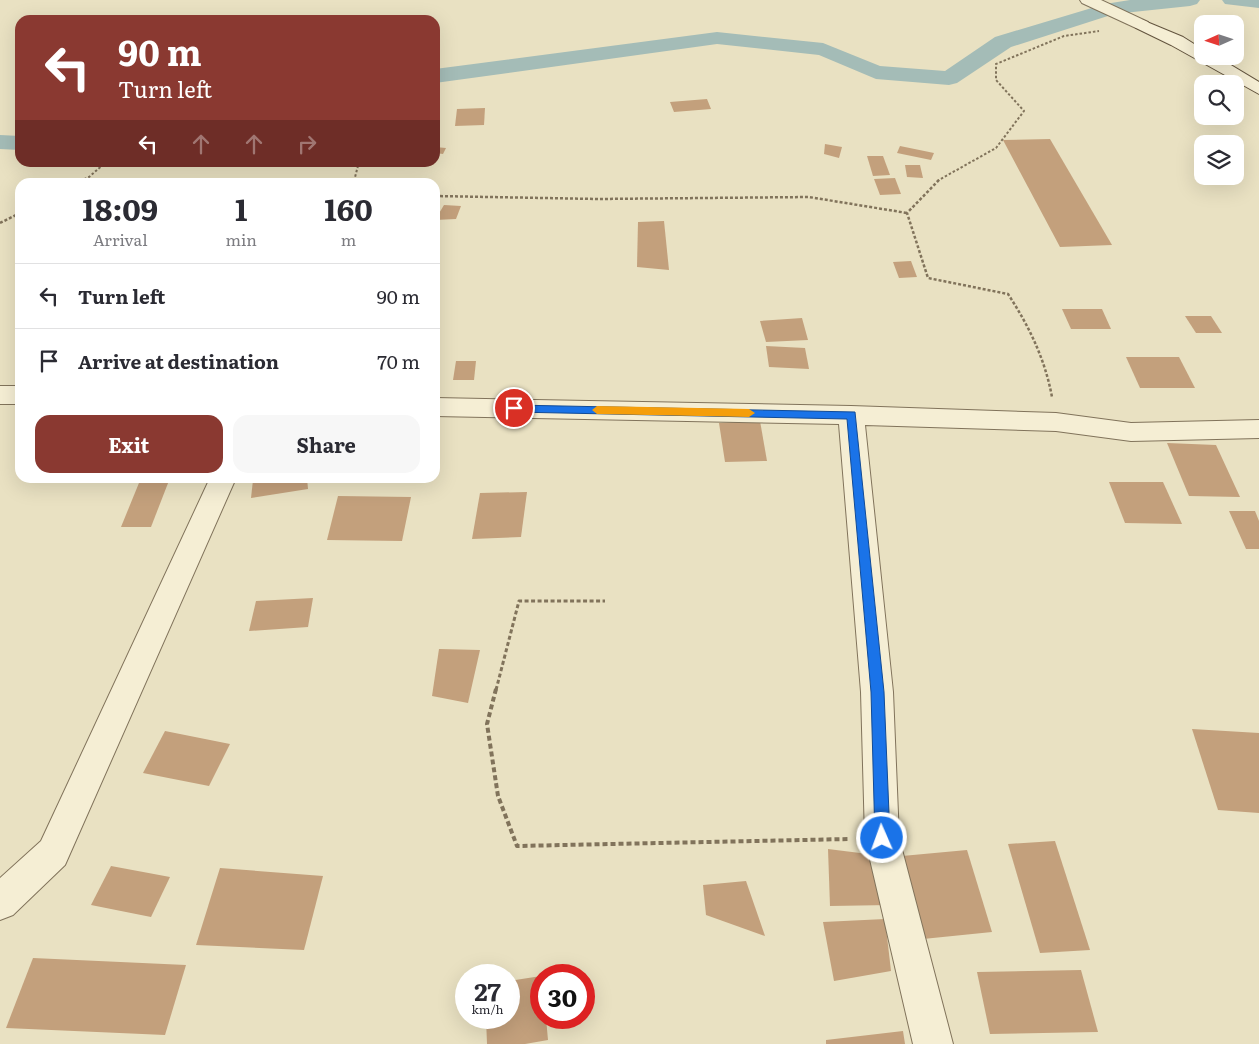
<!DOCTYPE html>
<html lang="en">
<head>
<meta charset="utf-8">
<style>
	:root { --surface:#fff; --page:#f7f7f7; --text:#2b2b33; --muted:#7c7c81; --line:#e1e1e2; --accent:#8a3931 }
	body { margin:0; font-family:Literata,serif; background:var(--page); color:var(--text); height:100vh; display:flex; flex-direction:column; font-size:19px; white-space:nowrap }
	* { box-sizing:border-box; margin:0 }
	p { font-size:16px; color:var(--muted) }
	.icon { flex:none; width:28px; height:28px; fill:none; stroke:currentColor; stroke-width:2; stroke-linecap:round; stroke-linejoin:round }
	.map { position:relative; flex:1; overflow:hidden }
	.panel { position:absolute; left:15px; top:178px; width:425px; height:305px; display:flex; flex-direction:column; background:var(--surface); border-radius:15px; box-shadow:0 5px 20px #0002 }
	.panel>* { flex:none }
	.guide { position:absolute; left:15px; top:15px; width:425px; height:152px; border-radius:15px; box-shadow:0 5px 20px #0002; background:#8a3931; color:#fff; overflow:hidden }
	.needle { width:32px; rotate:267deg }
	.controls { position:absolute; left:1194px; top:15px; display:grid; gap:10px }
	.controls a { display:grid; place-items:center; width:50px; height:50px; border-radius:10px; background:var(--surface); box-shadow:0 5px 20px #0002; font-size:25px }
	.speed { position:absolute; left:455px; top:964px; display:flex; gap:10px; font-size:25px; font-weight:700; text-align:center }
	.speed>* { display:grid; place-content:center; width:65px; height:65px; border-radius:50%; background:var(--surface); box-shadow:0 5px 20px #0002; line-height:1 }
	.speed small { font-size:12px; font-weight:400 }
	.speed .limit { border:8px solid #d22; background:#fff; color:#111 }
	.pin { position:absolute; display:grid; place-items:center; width:42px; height:42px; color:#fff; margin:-21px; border:2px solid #fff; border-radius:50%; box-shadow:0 1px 5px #0007 }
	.me { position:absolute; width:55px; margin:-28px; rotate:358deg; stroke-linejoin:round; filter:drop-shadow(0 0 4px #0008) }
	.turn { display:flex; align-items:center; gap:18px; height:105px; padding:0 20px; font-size:22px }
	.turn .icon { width:65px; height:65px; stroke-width:2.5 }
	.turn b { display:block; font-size:35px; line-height:42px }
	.lanes { display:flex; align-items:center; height:48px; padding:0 20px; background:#0003; justify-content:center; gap:25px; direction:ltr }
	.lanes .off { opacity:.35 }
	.eta { display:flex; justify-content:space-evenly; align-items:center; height:85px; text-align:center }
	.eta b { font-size:30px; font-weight:700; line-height:35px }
	.primary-button { display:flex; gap:10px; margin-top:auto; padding:10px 20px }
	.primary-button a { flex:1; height:58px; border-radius:15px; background:var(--accent); color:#fff; font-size:20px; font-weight:700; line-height:58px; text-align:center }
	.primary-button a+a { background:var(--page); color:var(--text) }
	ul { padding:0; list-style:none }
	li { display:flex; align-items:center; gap:15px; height:65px; padding:0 20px; border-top:1px solid var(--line) }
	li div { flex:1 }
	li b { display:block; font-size:19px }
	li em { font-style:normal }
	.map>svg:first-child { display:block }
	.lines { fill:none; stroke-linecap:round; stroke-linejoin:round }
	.canal { fill:#a4bcb7; fill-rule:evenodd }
	.building { fill:#c3a07c }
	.minor-casing { stroke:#81735b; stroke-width:2 }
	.secondary-casing { stroke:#63543e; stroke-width:2 }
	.path-far3 { stroke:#81735b; stroke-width:2; stroke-dasharray:2.5 2; stroke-linecap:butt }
	.path-far2 { stroke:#81735b; stroke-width:2.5; stroke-dasharray:3 2; stroke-linecap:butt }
	.path-far1 { stroke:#81735b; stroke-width:3; stroke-dasharray:4 2.5; stroke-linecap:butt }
	.path { stroke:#81735b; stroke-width:4; stroke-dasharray:5 3; stroke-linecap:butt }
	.minor { fill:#f5eed4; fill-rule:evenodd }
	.secondary { fill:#f5eed4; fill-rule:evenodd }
	.route { fill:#1a73e8; stroke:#114b97 }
	.slow { fill:#f59e0b }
</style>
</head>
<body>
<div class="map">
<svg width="1259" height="1044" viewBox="0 0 1259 1044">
	<rect width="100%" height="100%" fill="#e9e1c2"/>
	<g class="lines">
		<g class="canal">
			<polygon points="1130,0 1200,0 1197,4 1190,6 1114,14 1011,47 957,83 949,85 876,79 819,55 717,44 435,83 435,69 717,32 823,43 880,66 945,71 995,37 1105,4"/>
			<polygon points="1222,0 1259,0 1259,8 1225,4"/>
			<polygon points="0,135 20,136 20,150 0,149"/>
		</g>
	</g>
	<g class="building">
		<polygon points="707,99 711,109 674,112 670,102"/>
		<polygon points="485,108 484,125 455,126 457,109"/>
		<polygon points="1050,139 1112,245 1060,247 1003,140"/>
		<polygon points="825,144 842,147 839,158 824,154"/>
		<polygon points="900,146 934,153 931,160 897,153"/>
		<polygon points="435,147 446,148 443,154 435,153"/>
		<polygon points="867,156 883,156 890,175 873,176"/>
		<polygon points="905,165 920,165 923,178 907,177"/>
		<polygon points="895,178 901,194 880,195 874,179"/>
		<polygon points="444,205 461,206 456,219 435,220"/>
		<polygon points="664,221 669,270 637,267 638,222"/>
		<polygon points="911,261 917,277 899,278 893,262"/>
		<polygon points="1062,309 1102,309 1111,329 1071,329"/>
		<polygon points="1185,316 1211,316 1222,333 1196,333"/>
		<polygon points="802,318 808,340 766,342 760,321"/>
		<polygon points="766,346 805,348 809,369 769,367"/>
		<polygon points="1126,357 1179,357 1195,388 1140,388"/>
		<polygon points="456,361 476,361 474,380 453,380"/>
		<polygon points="760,421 767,461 725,462 719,423"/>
		<polygon points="1167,443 1216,445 1240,497 1189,496"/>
		<polygon points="141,478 170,478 151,527 121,527"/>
		<polygon points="268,478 307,478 308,489 251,498 253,480"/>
		<polygon points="1109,482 1163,482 1182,524 1125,523"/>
		<polygon points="527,492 521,537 472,539 480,493"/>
		<polygon points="338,496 411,497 402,541 327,540"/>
		<polygon points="1229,511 1255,511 1259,521 1259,549 1246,549"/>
		<polygon points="313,598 308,627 249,631 256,601"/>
		<polygon points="439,649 480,650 468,703 432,696"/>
		<polygon points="1192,729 1259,733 1259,813 1218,810"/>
		<polygon points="165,731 230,744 209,786 143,773"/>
		<polygon points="1055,841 1090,950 1040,953 1008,844"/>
		<polygon points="828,849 876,855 890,905 830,906"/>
		<polygon points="967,850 992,932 923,939 902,856"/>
		<polygon points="111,866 170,877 151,917 91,905"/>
		<polygon points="220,868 323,876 304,950 196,945"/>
		<polygon points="746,881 765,936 706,915 703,885"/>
		<polygon points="885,919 891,971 834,981 823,922"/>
		<polygon points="33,958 186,965 165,1035 6,1028"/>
		<polygon points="1081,970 1098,1032 990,1034 977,972"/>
		<polygon points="541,976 541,1018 546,1018 548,1040 525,1044 487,1044 486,1018 509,1018 509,981"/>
		<polygon points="903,1031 905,1044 826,1044 826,1040"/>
	</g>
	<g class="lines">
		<g class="minor-casing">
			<g id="minor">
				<polygon points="1080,0 1101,0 1148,22 1150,25 1148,28 1136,28 1082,3"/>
				<rect x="0" y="386" width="20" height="18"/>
				<polygon points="435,398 851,406 1056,413 1131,423 1259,420 1259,438 1131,441 1056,431 865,425 893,692 899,838 953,1044 913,1044 865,838 861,692 839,424 435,416"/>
				<polygon points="210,478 236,478 65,865 13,915 0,920 0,878 41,841"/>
			</g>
		</g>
		<g class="secondary-casing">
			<polygon id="secondary" points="1142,20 1183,37 1202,49 1202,56 1216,56 1259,82 1259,94 1171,45 1136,28 1134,25 1136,22"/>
		</g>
		<g class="path-far3">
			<polyline points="80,181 89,177 106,162"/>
			<polyline points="354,181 359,162"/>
			<polyline points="937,181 996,148 1024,111 996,80 996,64 1064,36 1099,31"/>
		</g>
		<g class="path-far2">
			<path d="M939,180L907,213L928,278L1008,294C1029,326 1045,359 1052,397"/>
			<polyline points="78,182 83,180"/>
			<polyline points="354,182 355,180"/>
			<polyline points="435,196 598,199 809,197 907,213"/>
			<polyline points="0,223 20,213"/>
		</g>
		<polyline class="path-far1" points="496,690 519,601 605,601"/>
		<polyline class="path" points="496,689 487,724 498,796 517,846 849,839"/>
		<use href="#minor" class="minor"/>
		<use href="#secondary" class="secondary"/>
	</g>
	<polygon class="route" points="514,405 855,412 884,692 890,838 887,843 882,845 877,843 875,838 871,692 847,419 514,412 509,408"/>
	<polygon class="slow" points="597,406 749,409 755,413 749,417 597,414 592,410"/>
</svg>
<div class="controls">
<a><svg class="needle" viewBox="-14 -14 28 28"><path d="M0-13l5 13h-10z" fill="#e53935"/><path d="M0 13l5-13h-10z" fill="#7c7c81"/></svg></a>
<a><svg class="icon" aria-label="search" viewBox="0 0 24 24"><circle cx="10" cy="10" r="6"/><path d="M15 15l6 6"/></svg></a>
<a><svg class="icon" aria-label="layers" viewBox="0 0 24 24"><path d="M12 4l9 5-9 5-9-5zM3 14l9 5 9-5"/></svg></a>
</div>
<div class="speed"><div>27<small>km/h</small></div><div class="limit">30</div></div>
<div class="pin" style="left:514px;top:408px;background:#d93025"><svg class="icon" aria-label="arrive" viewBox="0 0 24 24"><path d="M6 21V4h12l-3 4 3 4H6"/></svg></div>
<svg class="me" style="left:882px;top:838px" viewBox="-20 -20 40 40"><circle r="17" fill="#1a73e8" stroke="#fff" stroke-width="3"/><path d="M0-11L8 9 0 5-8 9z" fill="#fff"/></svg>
<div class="guide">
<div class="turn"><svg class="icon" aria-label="left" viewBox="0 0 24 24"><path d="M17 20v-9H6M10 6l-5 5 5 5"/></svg><div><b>90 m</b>Turn left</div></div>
<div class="lanes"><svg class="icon" aria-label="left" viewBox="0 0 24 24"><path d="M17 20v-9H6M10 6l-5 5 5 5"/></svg><svg class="icon off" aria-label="ahead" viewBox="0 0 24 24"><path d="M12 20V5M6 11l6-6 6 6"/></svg><svg class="icon off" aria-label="ahead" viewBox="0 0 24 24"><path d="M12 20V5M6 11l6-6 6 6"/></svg><svg class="icon off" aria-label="right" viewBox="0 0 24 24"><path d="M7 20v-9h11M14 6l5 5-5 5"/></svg></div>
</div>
<section class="panel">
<div class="eta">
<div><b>18:09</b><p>Arrival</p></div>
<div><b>1</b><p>min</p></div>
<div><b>160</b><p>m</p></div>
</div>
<ul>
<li><svg class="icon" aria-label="left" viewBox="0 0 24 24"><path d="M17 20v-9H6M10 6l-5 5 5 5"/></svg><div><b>Turn left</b></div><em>90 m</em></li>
<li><svg class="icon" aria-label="arrive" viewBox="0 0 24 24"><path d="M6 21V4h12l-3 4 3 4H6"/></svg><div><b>Arrive at destination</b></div><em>70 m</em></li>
</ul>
<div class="primary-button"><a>Exit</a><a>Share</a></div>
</section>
</div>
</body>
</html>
